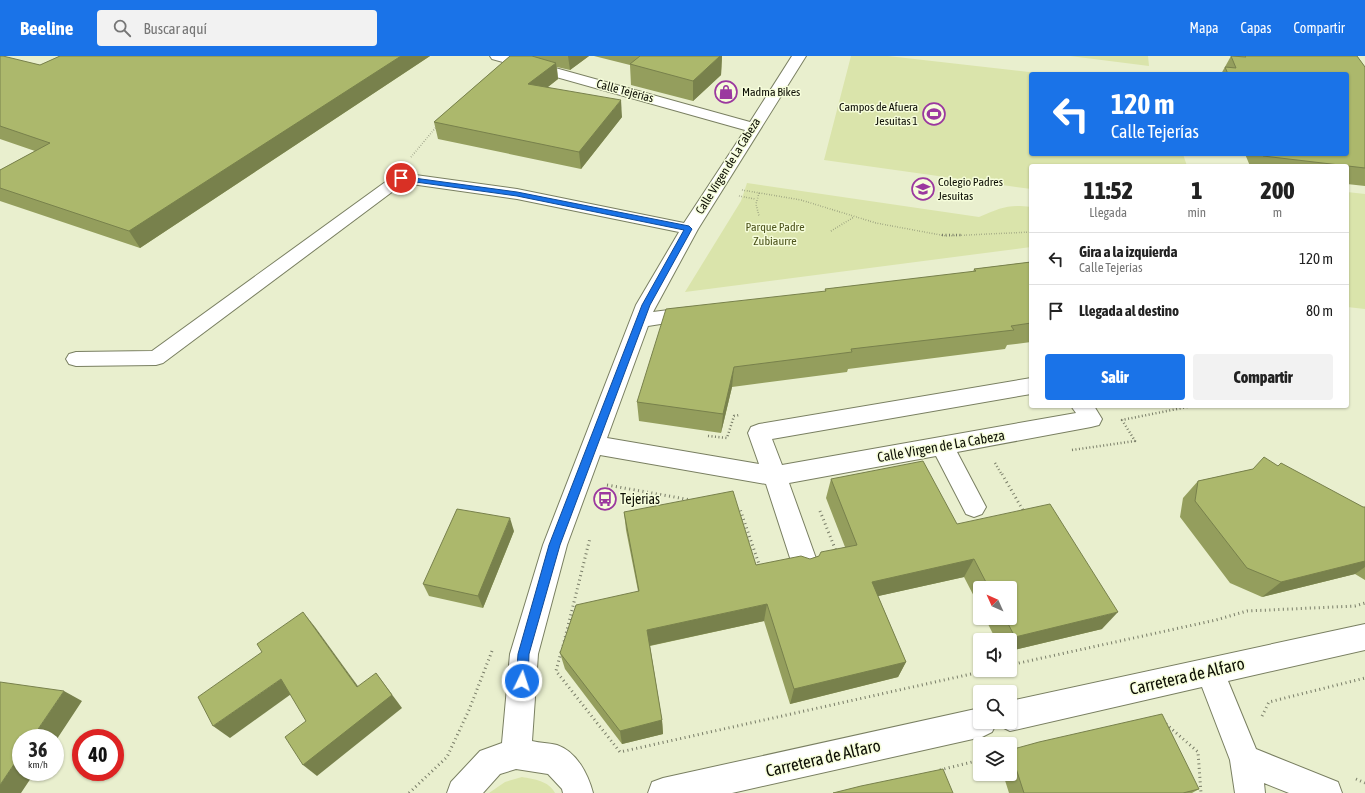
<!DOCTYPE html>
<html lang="es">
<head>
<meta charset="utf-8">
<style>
	:root { --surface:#fff; --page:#f2f2f2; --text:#222; --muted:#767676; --line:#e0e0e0; --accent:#1a73e8 }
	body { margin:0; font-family:"Asap Condensed",sans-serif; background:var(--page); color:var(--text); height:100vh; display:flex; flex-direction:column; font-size:15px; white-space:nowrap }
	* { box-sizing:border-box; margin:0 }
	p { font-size:13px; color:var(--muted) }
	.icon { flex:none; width:22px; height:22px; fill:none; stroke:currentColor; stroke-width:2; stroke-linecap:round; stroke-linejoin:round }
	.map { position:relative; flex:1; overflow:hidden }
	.sheet { position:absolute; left:1029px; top:108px; width:320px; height:244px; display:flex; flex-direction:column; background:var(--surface); border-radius:4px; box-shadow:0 1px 3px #0004 }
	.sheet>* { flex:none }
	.banner { position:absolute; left:1029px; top:16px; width:320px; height:84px; border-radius:4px; box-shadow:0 1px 3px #0004; background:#1a73e8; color:#fff; overflow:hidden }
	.needle { width:26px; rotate:315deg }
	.fabs { position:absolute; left:973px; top:525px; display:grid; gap:8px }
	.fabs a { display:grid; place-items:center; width:44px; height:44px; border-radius:4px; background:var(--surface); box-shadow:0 1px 3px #0004; font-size:20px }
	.speed { position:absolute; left:12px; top:673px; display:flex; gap:8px; font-size:20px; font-weight:700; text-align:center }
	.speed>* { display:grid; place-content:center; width:52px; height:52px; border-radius:50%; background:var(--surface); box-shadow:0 1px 3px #0004; line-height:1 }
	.speed small { font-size:10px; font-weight:400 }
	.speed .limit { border:6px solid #d22; background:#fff; color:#111 }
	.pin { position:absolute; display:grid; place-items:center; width:34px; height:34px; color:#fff; margin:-17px; border:2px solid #fff; border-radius:50%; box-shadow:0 1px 4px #0007 }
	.me { position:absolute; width:44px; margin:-22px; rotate:4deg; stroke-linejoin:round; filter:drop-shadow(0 0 3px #0008) }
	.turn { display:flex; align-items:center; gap:14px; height:84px; padding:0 16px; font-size:18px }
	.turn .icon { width:52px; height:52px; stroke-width:2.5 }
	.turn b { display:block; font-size:28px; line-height:34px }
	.eta { display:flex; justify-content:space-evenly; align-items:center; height:68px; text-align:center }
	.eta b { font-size:24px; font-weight:800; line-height:28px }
	.button { display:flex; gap:8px; margin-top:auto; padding:8px 16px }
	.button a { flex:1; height:46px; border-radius:4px; background:var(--accent); color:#fff; font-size:16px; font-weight:800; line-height:46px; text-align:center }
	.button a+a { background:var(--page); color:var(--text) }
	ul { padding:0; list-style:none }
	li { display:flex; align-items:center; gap:12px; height:52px; padding:0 16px; border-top:1px solid var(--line) }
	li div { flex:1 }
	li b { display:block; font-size:15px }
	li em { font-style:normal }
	header { display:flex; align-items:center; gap:24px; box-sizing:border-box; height:56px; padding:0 20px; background:var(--accent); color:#fff }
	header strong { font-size:19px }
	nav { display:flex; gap:22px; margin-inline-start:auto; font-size:14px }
	.search { width:280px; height:36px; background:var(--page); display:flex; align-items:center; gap:10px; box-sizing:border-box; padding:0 14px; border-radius:4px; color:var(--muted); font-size:15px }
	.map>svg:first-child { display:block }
	.green { fill:#dae4ab }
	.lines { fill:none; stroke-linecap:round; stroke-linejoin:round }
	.minor-casing { stroke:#797f61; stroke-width:2 }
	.path-far2 { stroke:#787c67; stroke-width:1.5; stroke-dasharray:0.5 2; stroke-linecap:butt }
	.path-far1 { stroke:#787c67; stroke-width:2.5; stroke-dasharray:1 2.5; stroke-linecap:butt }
	.path { stroke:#787c67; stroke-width:3; stroke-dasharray:1 3.5; stroke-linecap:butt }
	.minor { fill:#fff; fill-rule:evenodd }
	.wall { fill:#949e5d }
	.shaded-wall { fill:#78814c }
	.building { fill:#acb86c; stroke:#78814c }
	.route { fill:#1a73e8; stroke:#114b97 }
	.labels { text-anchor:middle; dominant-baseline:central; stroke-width:3; stroke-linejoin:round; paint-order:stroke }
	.far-street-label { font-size:12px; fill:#0d0f05; stroke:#f6fddb }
	.far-poi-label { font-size:12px; fill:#0d0f05; stroke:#f6fddb; text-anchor:start }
	.far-park-label { font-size:12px; fill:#4d541c; stroke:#f6fddb }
	.street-label { font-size:14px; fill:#0d0f05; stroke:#f6fddb }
	.poi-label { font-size:14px; fill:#0d0f05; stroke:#f6fddb; text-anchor:start }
	.near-street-label { font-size:17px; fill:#0d0f05; stroke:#f6fddb }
</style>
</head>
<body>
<header>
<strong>Beeline</strong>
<div class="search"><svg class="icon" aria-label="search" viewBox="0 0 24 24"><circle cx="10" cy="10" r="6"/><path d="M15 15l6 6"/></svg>Buscar aquí</div>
<nav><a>Mapa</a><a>Capas</a><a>Compartir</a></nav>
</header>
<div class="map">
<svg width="1365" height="737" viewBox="0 0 1365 737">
	<rect width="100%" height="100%" fill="#e9efce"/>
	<g class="green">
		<polygon points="851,0 888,0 1047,18 1031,18 1031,98 1183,98 1187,110 1031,110 1031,133 824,104"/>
		<polygon points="1070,0 1148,0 1149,10"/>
		<path d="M747,127L979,161C1001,152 1007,148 1031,151V191L685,236L741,145Z"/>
		<polygon points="1347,136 1365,138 1365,253 1347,251"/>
		<path d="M522,721C534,723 549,725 555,737H489L505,726Z"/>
	</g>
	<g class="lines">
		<g class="minor-casing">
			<g id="minor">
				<path d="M490,0H512L750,66L792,0H806L698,173L653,256L692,251L699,252L702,257L699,262L692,263L648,270L607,382L759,408L748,377L751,371L759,368L1031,322V338L772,383L782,409L1076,357L1071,350H1094L1102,363L1099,369L1091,371L957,396L986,451L982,458L974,461L966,458L936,400L789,427L818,508L814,516L805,519L796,516L792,508L766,428L600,399L567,489L538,598L532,685C540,687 549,687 557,689C577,696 588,718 593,737H563L562,733L548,718L516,713L500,718L483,737H447L451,726L480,695L502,687L510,598L543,489L636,249L679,176L517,143L404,127L163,307L156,309L76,310L69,308L66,303L69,298L76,296L152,295L395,119L401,117L517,133L684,167L745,74L492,3Z"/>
				<polygon points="1365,568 1365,594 1228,625 1256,693 1338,726 1342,737 1289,737 1264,727 1265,737 1235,737 1230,704 1202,631 1010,675 1000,670 998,666 1010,666 1010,645"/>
				<polygon points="980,652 980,666 997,666 992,676 982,681 732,737 648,737 652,726 663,722"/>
			</g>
		</g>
		<g class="path-far2">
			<polyline points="411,101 437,70"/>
			<polyline points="742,134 801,144 876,167 946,180 1031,176"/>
			<polyline points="759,137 756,148 759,160"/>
			<polyline points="739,140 755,143"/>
			<polyline points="831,175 854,161"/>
		</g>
		<g class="path-far1">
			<polyline points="942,179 961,179"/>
			<polyline points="708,380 727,382 734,360 739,359"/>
			<polyline points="1072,394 1135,385 1122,364 1192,350"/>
			<polyline points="995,407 1002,419"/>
		</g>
		<g class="path">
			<polyline points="1002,418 1024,456"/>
			<polyline points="607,429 691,444"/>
			<polyline points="737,453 740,453 760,511"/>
			<polyline points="820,455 836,495"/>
			<polyline points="563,590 590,482"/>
			<polyline points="561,596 556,615 620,696 989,614"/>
			<polyline points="1010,609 1216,564 1247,555 1355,550 1365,547"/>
			<polyline points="1262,660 1269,646 1365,622"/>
			<polyline points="1166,668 1198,696 1201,737"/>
			<polyline points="940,714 980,704"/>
			<polyline points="1356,723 1365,727"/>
			<polyline points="409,737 447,701 469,654 492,595"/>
		</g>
		<use href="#minor" class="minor"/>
	</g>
	<g class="wall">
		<polygon points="0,0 40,9 60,0 430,0 140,192 0,145 0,114 35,95 0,83"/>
		<polygon points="510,0 589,0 570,14 557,11 558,23 548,31 622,61 581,113 438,83 434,66"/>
		<polygon points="594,0 722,0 721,19 693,45 631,29 630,9"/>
		<polygon points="1231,0 1357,0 1365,11 1365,130 1347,128 1347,110 1250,110 1245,98 1347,98 1347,18 1221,18"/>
		<polygon points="1031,206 1031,286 1007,289 1005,293 848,313 847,316 732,331 721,377 639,365 637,346 825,235 825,233 973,216 974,213"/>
		<polygon points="1278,410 1363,451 1365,451 1365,524 1355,518 1262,541 1230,527 1180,461 1183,442 1198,425 1253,413"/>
		<polygon points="831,423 957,468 1102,573 1010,595 1010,584 996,584 985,562 1010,562 1010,532 980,532 980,552 964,521 878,540 906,606 898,621 790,648 764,565 650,590 662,664 663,678 622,688 565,613 560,597 638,535 626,474 624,456 756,509 810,503 845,491 826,442"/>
		<polygon points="514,475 483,552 429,540 423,528"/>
		<polygon points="1010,695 1199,733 1192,737 1009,737 1003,718 1010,718"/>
	</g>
	<g class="shaded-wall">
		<polygon points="401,0 430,0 140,192 129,175"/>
		<polygon points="568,0 589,0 570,14"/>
		<polygon points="720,0 722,0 721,19 693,45 693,25"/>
		<polygon points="556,7 558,23 531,44 528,28"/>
		<polygon points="621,44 622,61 581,113 579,96"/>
		<polygon points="734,311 732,331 721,377 723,358"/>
		<polygon points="510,462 514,475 483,552 478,540"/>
		<polygon points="974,503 964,521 865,543 872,526"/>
		<polygon points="1365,505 1365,511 1355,518 1262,541 1281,526"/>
		<polygon points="767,548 764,565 648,590 647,574"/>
		<polygon points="303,556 315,571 368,644 357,631"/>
		<polygon points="1118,556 1102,573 1010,595 1010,587 1015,581"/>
		<polygon points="906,606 898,621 790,648 794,633"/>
		<polygon points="376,617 402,652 317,720 303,709"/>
		<polygon points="281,623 294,636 230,682 213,670"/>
		<polygon points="64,635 82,645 55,686 55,682 32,682"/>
		<polygon points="662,664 663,678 622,688 620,675"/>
		<polygon points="21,698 21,716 35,716 21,737 0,737 0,729"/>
	</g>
	<g class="building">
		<polygon points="0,0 3,0 40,9 60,0 401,0 129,175 0,132 0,114 50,87 0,70"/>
		<polygon points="510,0 532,0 556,7 528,28 621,44 579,96 434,66"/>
		<polygon points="640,0 720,0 693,25 630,8"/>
		<polygon points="1231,0 1246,1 1245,0 1357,0 1365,11 1365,112 1263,100 1262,98 1347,98 1347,18 1228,18 1225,11 1236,12"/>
		<polygon points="1031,206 1031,267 1011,270 1014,274 851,293 852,296 734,311 723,358 637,346 666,253 826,235 825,233 976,215 974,213"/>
		<polygon points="1264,401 1278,410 1281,407 1363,451 1365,451 1365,505 1281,526 1247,512 1195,445 1198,425 1253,413"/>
		<polygon points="923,405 957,468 1050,448 1118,556 1015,581 1005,562 1010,562 1010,532 989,532 974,503 872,526 906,606 794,633 767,548 647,574 662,664 620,675 560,597 576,549 639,535 624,456 733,435 756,509 801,500 810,503 819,500 821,496 857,489 831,423"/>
		<polygon points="457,453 510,462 478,540 423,528"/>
		<polygon points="303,556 357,631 376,617 392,639 303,709 285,681 306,665 281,623 213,670 198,641 262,596 257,588"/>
		<polygon points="0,626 64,635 32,682 21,682 21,698 0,729"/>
		<polygon points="1162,658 1199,733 1183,737 1024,737 1010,694 1039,686"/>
		<polygon points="943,713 953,737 833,737 861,730"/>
	</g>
	<polygon class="route" points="399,120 517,136 689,170 692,173 650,249 560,489 529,598 528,625 526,629 522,631 518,629 516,625 518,598 549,489 642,249 684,174 517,140 401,124 399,123"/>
	<defs>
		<g id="shop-ring" transform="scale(1.15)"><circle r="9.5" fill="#f6fddb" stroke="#9b389f" stroke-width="1.5"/><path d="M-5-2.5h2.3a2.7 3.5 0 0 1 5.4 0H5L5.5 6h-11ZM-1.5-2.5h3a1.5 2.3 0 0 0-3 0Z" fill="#9b389f"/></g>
		<g id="stadium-ring" transform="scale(1.15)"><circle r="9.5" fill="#f6fddb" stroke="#9b389f" stroke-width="1.5"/><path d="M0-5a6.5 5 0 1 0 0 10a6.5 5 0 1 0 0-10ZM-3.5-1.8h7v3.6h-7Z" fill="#9b389f"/></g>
		<g id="school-ring" transform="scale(1.15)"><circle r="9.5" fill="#f6fddb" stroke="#9b389f" stroke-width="1.5"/><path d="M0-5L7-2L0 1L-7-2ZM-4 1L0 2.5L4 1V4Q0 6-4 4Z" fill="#9b389f"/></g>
		<g id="bus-ring" transform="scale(1.15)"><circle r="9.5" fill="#f6fddb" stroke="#9b389f" stroke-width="1.5"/><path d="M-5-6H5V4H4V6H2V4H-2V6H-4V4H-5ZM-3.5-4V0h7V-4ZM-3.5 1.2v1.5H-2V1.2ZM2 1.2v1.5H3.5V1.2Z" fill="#9b389f"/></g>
	</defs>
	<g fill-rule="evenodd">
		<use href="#shop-ring" x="726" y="36"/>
		<use href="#stadium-ring" x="934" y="58"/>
		<use href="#school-ring" x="923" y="133"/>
		<use href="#bus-ring" x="605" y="443"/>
	</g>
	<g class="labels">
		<g class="far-street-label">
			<text transform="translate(625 35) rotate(15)">Calle Tejerías</text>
			<text transform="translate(728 110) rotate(-58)">Calle Virgen de La Cabeza</text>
		</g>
		<g class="far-poi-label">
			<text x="742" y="36">Madma Bikes</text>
			<text x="918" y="51" text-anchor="end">Campos de Afuera<tspan x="918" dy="14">Jesuitas 1</tspan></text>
			<text x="938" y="126">Colegio Padres<tspan x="938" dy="14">Jesuitas</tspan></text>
		</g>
		<g class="far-park-label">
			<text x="775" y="171">Parque Padre<tspan x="775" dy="14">Zubiaurre</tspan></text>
		</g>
		<g class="street-label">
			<text transform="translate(941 390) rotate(-10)">Calle Virgen de La Cabeza</text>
		</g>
		<g class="poi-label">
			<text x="620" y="443">Tejerias</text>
		</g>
		<g class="near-street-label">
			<text transform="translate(1187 620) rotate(-13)">Carretera de Alfaro</text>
			<text transform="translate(823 702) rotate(-13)">Carretera de Alfaro</text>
		</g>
	</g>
</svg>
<div class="fabs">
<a><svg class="needle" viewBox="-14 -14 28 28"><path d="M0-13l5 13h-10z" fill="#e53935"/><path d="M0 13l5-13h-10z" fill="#767676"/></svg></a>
<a><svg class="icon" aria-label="sound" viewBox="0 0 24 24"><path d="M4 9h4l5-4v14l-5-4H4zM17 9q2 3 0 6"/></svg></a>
<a><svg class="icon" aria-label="search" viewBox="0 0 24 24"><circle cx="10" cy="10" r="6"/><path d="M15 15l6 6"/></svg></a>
<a><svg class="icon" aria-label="layers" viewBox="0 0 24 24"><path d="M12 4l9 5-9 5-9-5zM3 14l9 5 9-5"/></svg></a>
</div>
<div class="speed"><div>36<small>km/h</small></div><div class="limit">40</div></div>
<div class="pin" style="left:401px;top:122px;background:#d93025"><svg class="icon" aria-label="arrive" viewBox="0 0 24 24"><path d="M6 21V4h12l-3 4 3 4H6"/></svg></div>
<svg class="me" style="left:522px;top:625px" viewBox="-20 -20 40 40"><circle r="17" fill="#1a73e8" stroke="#fff" stroke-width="3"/><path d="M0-11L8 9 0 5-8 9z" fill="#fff"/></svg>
<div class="banner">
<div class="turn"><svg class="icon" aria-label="left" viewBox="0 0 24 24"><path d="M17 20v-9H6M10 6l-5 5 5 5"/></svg><div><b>120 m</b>Calle Tejerías</div></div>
</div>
<section class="sheet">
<div class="eta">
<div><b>11:52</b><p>Llegada</p></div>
<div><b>1</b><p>min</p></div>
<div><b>200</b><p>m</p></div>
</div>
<ul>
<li><svg class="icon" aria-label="left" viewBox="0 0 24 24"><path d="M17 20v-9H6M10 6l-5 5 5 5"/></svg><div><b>Gira a la izquierda</b><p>Calle Tejerías</p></div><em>120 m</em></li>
<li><svg class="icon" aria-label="arrive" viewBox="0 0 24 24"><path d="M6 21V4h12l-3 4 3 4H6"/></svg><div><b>Llegada al destino</b></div><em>80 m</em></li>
</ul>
<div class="button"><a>Salir</a><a>Compartir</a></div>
</section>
</div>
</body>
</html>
